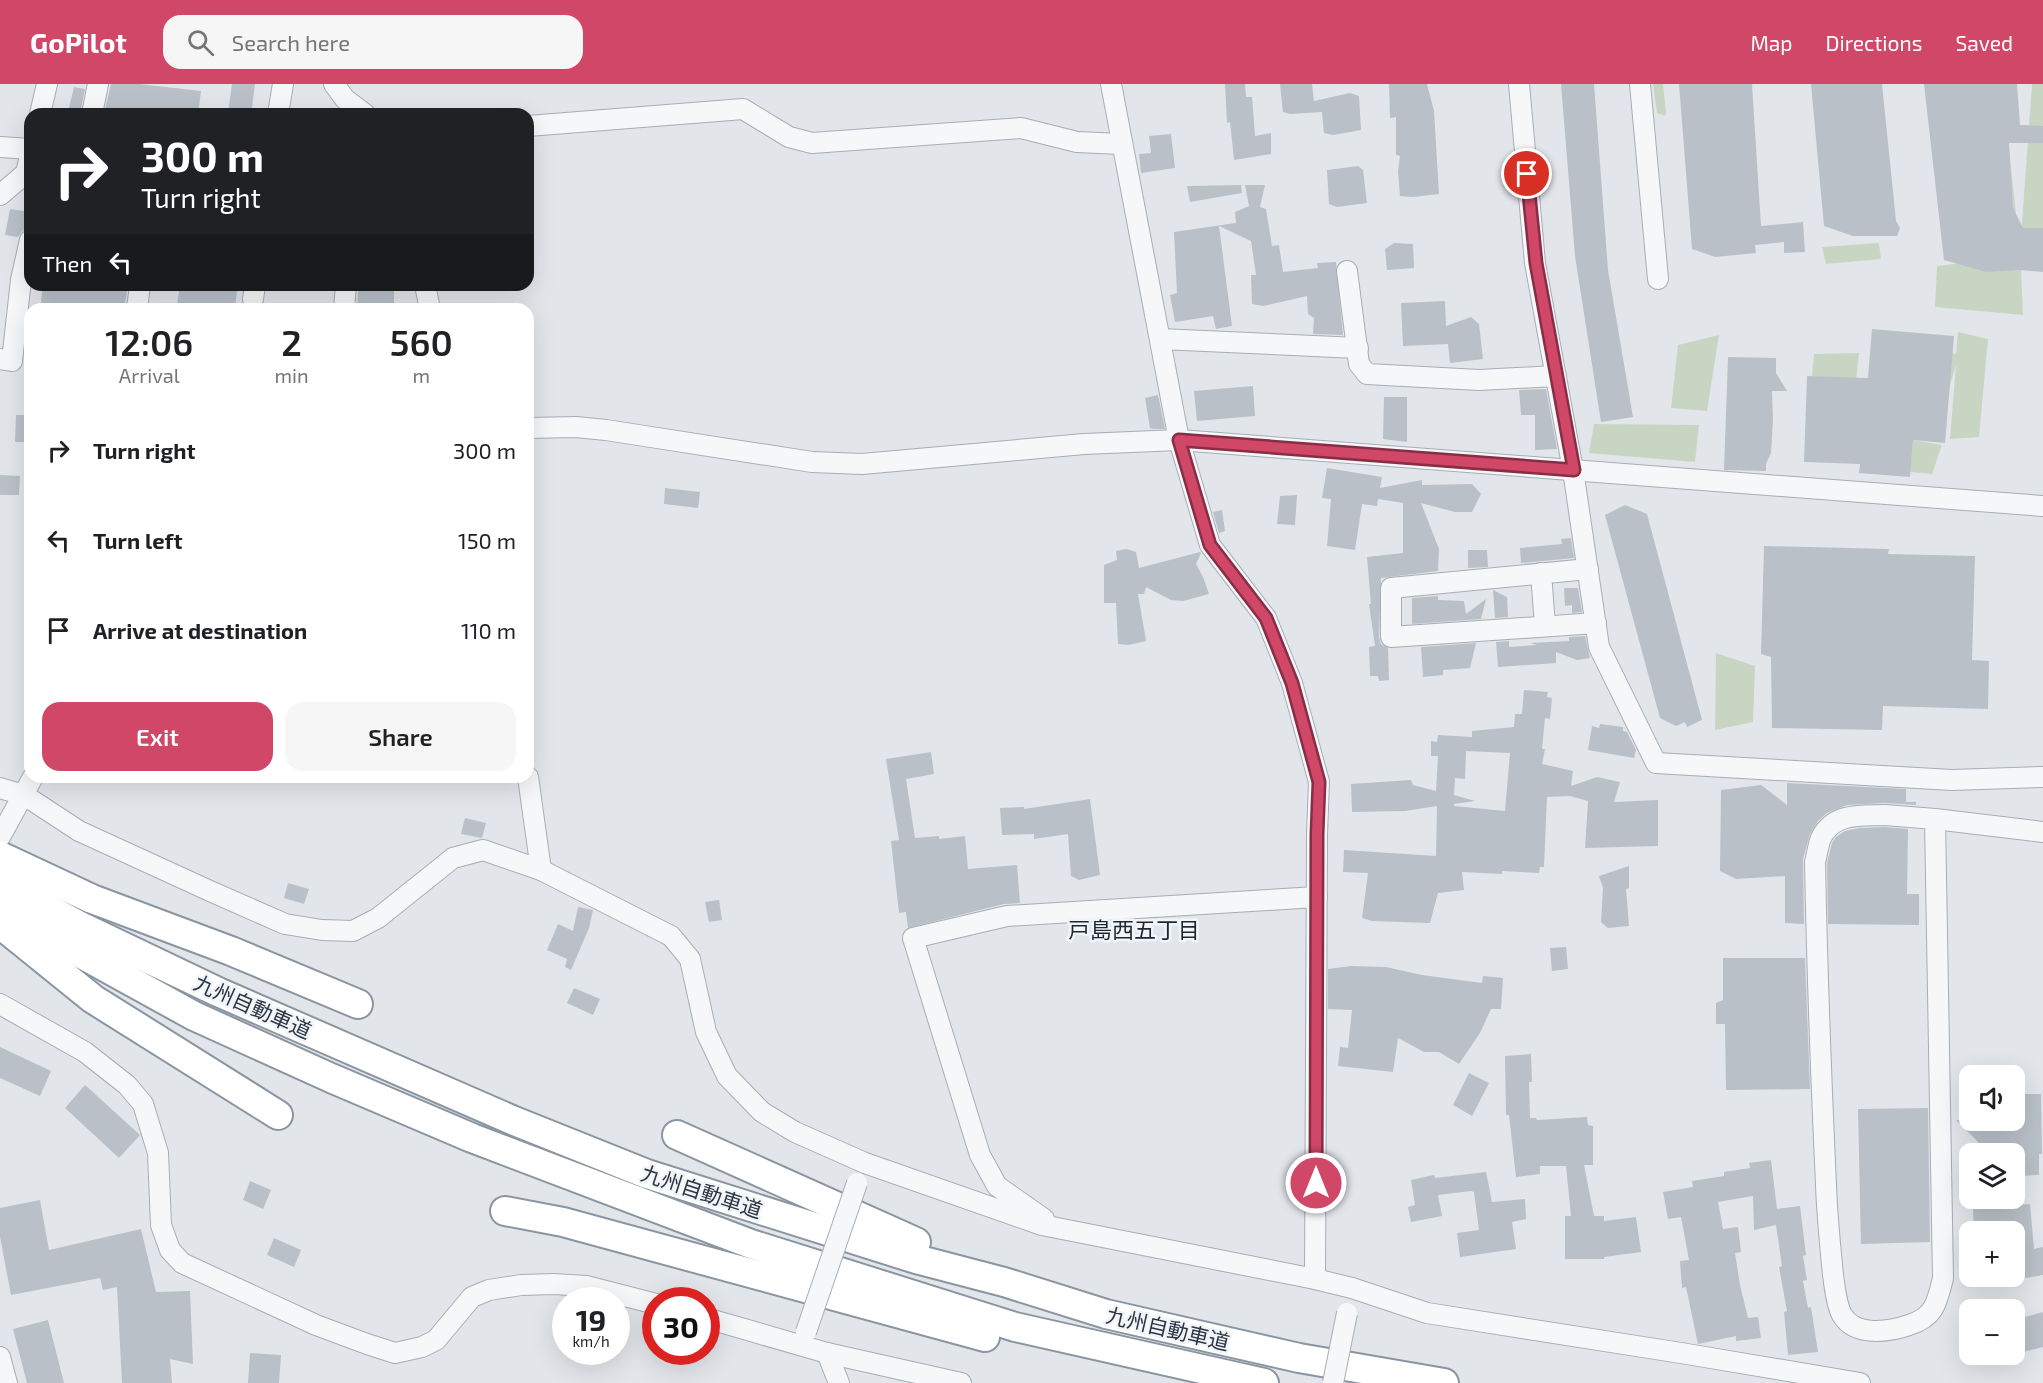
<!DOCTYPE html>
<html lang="en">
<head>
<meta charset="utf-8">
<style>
	:root { --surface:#fff; --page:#f6f6f6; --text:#202124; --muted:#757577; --accent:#d04768 }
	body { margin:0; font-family:"Exo 2","Noto Sans JP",sans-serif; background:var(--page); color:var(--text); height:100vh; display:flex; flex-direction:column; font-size:22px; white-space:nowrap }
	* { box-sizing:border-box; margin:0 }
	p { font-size:20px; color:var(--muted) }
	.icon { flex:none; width:33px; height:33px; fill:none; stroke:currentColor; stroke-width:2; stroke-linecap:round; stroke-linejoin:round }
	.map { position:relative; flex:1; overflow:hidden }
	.sheet { position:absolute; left:24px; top:219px; width:510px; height:480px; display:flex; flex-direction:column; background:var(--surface); border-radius:18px; box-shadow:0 6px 24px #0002 }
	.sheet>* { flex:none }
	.banner { position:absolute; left:24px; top:24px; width:510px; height:183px; border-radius:18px; box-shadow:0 6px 24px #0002; background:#202124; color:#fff; overflow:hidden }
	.tools { position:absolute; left:1959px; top:981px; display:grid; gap:12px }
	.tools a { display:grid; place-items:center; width:66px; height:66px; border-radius:12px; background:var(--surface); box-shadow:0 6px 24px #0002; font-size:30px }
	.speed { position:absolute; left:552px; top:1203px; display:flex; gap:12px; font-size:30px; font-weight:700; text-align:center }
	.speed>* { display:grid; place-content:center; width:78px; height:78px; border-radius:50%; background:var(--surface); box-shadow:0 6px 24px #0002; line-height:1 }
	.speed small { font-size:15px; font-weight:400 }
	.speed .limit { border:9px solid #d22; background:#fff; color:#111 }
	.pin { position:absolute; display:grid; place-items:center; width:51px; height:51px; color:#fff; margin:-26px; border:3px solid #fff; border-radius:50%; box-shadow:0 2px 6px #0007 }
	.me { position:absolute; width:66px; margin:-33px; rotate:0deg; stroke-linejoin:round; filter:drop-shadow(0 0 4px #0008) }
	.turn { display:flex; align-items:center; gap:21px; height:126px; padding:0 18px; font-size:27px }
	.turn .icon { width:78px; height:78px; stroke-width:2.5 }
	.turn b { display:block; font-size:42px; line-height:51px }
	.then { display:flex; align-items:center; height:57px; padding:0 18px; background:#0003; gap:12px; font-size:22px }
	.eta { display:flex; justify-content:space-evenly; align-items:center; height:102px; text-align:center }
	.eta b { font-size:36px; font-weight:600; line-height:42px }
	.button { display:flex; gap:12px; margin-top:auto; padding:12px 18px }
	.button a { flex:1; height:69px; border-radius:18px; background:var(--accent); color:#fff; font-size:24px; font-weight:600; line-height:69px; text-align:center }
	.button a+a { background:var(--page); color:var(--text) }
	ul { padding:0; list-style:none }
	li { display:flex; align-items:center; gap:18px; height:90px; padding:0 18px }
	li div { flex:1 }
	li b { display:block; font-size:22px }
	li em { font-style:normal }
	header { display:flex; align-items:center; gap:36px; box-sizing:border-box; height:84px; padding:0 30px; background:var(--accent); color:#fff }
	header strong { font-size:28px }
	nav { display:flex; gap:33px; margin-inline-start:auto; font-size:21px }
	.search { width:420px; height:54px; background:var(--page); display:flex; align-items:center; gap:15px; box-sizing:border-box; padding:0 21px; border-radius:18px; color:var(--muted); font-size:22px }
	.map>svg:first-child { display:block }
	.green { fill:#c9d5c3 }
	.building { fill:#b9c0c8; fill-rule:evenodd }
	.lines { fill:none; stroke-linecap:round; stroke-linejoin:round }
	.minor-casing { stroke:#a7adb5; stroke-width:22 }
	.highway-casing { stroke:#8995a1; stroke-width:32 }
	.minor { stroke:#f5f7f9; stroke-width:20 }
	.highway { stroke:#fff; stroke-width:28 }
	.minor-bridge-casing { stroke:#a7adb5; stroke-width:22; stroke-linecap:butt }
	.minor-bridge { stroke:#f5f7f9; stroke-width:20 }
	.route-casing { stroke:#872e44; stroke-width:15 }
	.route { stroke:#d04768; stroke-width:10 }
	.labels { text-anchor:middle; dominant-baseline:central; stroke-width:5; stroke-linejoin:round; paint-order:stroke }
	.street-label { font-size:21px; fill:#2a3543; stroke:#f2f5f8 }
	.neighbourhood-label { font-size:22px; fill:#1c2634; stroke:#f2f5f8 }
</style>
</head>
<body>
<header>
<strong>GoPilot</strong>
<div class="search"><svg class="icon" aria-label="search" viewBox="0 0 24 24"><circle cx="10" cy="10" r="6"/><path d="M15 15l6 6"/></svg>Search here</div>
<nav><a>Map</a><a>Directions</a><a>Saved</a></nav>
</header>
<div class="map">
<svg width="2043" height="1299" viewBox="0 0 2043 1299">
	<rect width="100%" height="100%" fill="#e2e6eb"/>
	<g class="green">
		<polygon points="1653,0 1663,0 1666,28 1665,32 1657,29"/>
		<polygon points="2002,0 2020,167 2032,0 2043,0 2043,170 2021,183 2023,231 1935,223 1937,182 1989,176"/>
		<polygon points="1879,159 1881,175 1826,180 1822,163"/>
		<polygon points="1958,248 1988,255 1979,353 1950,355 1956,281 1937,344 1889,255 1956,270"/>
		<polygon points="1719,251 1707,327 1671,324 1678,261"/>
		<polygon points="1859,269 1856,297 1812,292 1814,270"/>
		<polygon points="1594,340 1699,341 1695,378 1589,369"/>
		<polygon points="1913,356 1942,361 1932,390 1910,388"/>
		<polygon points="1716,569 1755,582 1753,638 1715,646"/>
	</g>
	<g class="building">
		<polygon points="111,0 139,0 201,7 198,30 104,30"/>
		<polygon points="232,0 255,0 251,30 228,30"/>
		<polygon points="1225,0 1245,0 1246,13 1252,13 1255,52 1271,49 1271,70 1234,76 1230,38 1227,39"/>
		<polygon points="1280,0 1312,0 1314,17 1350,9 1359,12 1361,46 1333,51 1324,49 1322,28 1290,30 1283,28"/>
		<polygon points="1389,0 1427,0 1434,27 1439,110 1413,113 1400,112 1398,87 1400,72 1396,71 1396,33 1390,34"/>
		<polygon points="1561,0 1594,0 1608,186 1633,333 1601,338 1575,172"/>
		<polygon points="1679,0 1752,0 1761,142 1803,138 1805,168 1784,169 1784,158 1755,161 1756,169 1715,173 1692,165"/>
		<polygon points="1811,0 1882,0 1896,137 1900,144 1897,152 1853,152 1824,142"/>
		<polygon points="1924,0 2017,0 2020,41 2043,42 2043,59 2009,59 2013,124 2023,144 2043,144 2043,188 2018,186 1986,188 1944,176"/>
		<polygon points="74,3 85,5 80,30 68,28"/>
		<polygon points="1171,50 1175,84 1141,89 1139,70 1151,69 1149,52"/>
		<polygon points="1358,82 1363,86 1367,119 1337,123 1329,120 1327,86"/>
		<polygon points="1241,101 1242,109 1190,118 1187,102"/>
		<polygon points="1245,101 1265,101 1260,123 1266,125 1272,162 1279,161 1283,188 1318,184 1317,179 1336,178 1343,251 1313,250 1314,234 1308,230 1307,212 1263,222 1252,220 1251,191 1256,191 1251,157 1219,142 1232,242 1216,245 1213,232 1175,238 1170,211 1177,209 1174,148 1236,139 1235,128 1249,122"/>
		<polygon points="10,125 30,128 27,144 22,147 18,153 5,151"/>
		<polygon points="1394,159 1413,160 1414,184 1387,186 1385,165"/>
		<polygon points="43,201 63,201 102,206 103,201 128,201 124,225 40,225"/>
		<polygon points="180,201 238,201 235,223 197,219 196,223 177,221"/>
		<polygon points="375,201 394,201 394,225 357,225 358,206 375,206"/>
		<polygon points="1445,217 1446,242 1471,233 1479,240 1483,275 1450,279 1448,260 1403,262 1401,219"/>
		<polygon points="1872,245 1954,252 1945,359 1913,356 1910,393 1859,389 1860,380 1804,378 1807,292 1868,294"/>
		<polygon points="1728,273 1776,274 1776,289 1787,307 1772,307 1773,336 1771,369 1766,380 1766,387 1724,386"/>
		<polygon points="1253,302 1255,332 1197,337 1194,307"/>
		<polygon points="1546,305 1557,365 1535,366 1535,331 1521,331 1519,306"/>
		<polygon points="1158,311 1165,345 1153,345 1150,344 1145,314"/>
		<polygon points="1384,313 1407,313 1407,358 1383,355"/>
		<polygon points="16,331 30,331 30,358 15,358"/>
		<polygon points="1327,384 1382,393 1380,404 1422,396 1422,401 1472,400 1481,410 1472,428 1455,428 1421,419 1439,465 1438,487 1381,494 1379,553 1381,560 1388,564 1389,596 1379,597 1378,592 1370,592 1369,563 1375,562 1369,520 1371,520 1367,473 1403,469 1403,419 1378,415 1377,422 1362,420 1355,466 1327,462 1331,415 1322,414"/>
		<polygon points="0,391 20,392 19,411 0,411"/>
		<polygon points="665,404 700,408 698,424 664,420"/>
		<polygon points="1297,411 1295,441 1277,440 1280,412"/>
		<polygon points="1625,421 1647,430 1702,636 1687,643 1685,638 1676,642 1660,634 1605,431"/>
		<polygon points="1222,426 1225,447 1219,449 1213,428"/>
		<polygon points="1571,454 1574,474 1521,479 1520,464 1562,460 1561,455"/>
		<polygon points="1764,462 1889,465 1888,470 1975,472 1972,576 1989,577 1988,625 1883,622 1882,646 1772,644 1771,573 1761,570"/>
		<polygon points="1126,465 1136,468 1139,484 1200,468 1201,469 1196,480 1203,493 1209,510 1183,517 1171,516 1146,503 1144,510 1138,510 1146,557 1128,561 1118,560 1116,519 1104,519 1104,481 1117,476 1116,467"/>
		<polygon points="1468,466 1487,466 1488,483 1468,484"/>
		<polygon points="1564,504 1578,504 1582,528 1572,529 1572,521 1565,522"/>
		<polygon points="1493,506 1507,513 1508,533 1495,534"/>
		<polygon points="1438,512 1438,516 1464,517 1466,530 1486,515 1481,535 1412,540 1412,514"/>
		<polygon points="1585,552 1590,574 1577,576 1556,568 1556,579 1498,583 1496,558 1509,557 1509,563 1537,561 1530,559 1569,557 1569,553"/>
		<polygon points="1476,559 1470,584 1443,586 1443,591 1423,593 1421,563"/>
		<path d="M1524,606L1548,608L1547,613L1552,614L1550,635L1545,634L1542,665H1545L1542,680L1573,687L1571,702L1597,693L1620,698L1614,718L1658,716V762L1585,764L1588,717L1570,712L1547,713L1544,783H1540L1539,789L1502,787V790L1462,788L1464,806L1438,809L1430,839L1372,837L1362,834L1368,789L1343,788L1344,766L1436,772L1437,722L1405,727L1352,728L1351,700L1411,696L1413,701L1436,707L1438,672H1431V657L1437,658L1438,651L1472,653V647L1514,643L1515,630H1522ZM1466,667L1510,669L1505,727L1454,722V720L1475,717L1454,711L1455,694L1465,695Z"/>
		<polygon points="1600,640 1623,643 1623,647 1627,648 1636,666 1634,674 1588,666 1592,642 1599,644"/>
		<polygon points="931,668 934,690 906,695 915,754 939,752 939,755 965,752 968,785 1017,781 1020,819 1004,820 908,844 906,828 899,829 891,757 899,756 886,675"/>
		<polygon points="1787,699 1906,705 1906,718 1916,718 1916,721 1885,719 1847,721 1827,729 1818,737 1810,750 1803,775 1804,840 1785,839 1785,792 1736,795 1720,787 1721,706 1761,701 1787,721"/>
		<polygon points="1090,715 1100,791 1079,796 1071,792 1068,750 1034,755 1034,750 1002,751 1000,724 1024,723 1024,725"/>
		<polygon points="465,734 486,739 482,754 461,750"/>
		<polygon points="1885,743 1908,745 1907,810 1919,810 1919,841 1828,840 1827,779 1832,759 1836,753 1845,747 1859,744"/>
		<polygon points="1629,782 1629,804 1626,805 1629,842 1608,844 1601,838 1603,804 1599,792"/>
		<polygon points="288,799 309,805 304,820 284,814"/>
		<polygon points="719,816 722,836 709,838 705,818"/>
		<polygon points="578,823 593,826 589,844 571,886 565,883 567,875 547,866 558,840 573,847"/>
		<polygon points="1566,863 1568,885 1552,887 1550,864"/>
		<polygon points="1723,874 1805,874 1810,1005 1726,1006 1725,940 1716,940 1716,919 1723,916"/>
		<polygon points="1351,882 1386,883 1422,891 1482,899 1483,892 1503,894 1501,925 1491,925 1480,949 1459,980 1439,968 1424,968 1398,954 1393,988 1338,982 1340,963 1348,964 1352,926 1328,925 1328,885"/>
		<polygon points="574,904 600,915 593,931 567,919"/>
		<polygon points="0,963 51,987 40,1012 0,994"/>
		<polygon points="1531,970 1532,998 1529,998 1530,1034 1536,1034 1537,1036 1587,1033 1588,1041 1593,1042 1593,1081 1584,1081 1594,1132 1604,1132 1604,1137 1636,1133 1641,1168 1604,1173 1604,1175 1565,1175 1565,1132 1571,1132 1566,1082 1540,1082 1540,1090 1516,1093 1509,1031 1506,1031 1505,972"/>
		<polygon points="1469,989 1489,999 1472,1032 1453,1021"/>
		<polygon points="85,1001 140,1051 119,1074 65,1024"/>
		<polygon points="2021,1010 2041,1010 2042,1070 2039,1070 2039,1091 2014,1092 2014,1070 1990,1070 1956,1036 2014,1036 2014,1032 2022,1029"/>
		<polygon points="1928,1024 1930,1158 1861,1160 1858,1025"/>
		<polygon points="1771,1076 1777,1125 1800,1122 1806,1171 1803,1172 1807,1196 1803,1197 1808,1224 1811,1223 1818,1268 1788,1271 1784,1228 1787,1227 1779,1183 1782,1182 1776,1141 1754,1146 1753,1112 1718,1118 1723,1145 1738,1143 1741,1168 1735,1169 1740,1201 1748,1234 1758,1233 1761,1254 1736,1257 1736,1252 1698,1260 1686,1203 1682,1204 1680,1177 1689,1176 1681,1133 1668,1135 1663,1108 1693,1103 1692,1097 1724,1092 1724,1088 1750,1084 1749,1079"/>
		<polygon points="1486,1088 1492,1118 1525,1115 1526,1135 1512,1138 1516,1165 1460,1173 1457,1149 1479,1146 1474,1108 1471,1107 1438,1111 1442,1132 1411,1138 1408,1123 1415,1121 1411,1096 1434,1091 1435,1094"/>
		<polygon points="250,1097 271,1106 263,1125 243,1116"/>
		<polygon points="40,1116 49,1166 141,1145 156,1208 190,1207 193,1280 170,1275 172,1299 122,1299 117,1203 103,1206 100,1194 11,1211 0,1153 0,1124"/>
		<polygon points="2030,1120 2034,1165 2043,1163 2043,1191 2014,1196 2014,1148 1974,1148 1973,1124"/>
		<polygon points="274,1154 301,1166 294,1183 267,1171"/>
		<polygon points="2043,1228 2043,1263 2014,1270 2014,1236"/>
		<polygon points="48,1236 64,1299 27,1299 13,1245"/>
		<polygon points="250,1269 281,1271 279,1299 248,1299"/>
	</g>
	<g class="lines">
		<g class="minor-casing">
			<g id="minor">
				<polyline points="334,0 345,15 365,30"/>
				<polyline points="1111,0 1179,356 1210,461 1266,534 1292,599 1319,698 1317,750 1315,1195"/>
				<polyline points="1519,0 1535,179 1573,386 1599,563 1656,679 1952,696 2043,693"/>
				<polyline points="1640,0 1658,195"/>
				<polyline points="40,30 47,0"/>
				<polyline points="92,30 98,0"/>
				<polyline points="278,30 283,0"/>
				<polyline points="528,42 743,25 789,53 812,59 1021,44 1077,58 1121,60"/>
				<polyline points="0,63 30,65"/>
				<polyline points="0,111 26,89 30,73"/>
				<polyline points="1347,187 1359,280 1367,290 1479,296 1556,292"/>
				<polyline points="425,201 430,225"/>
				<polyline points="253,215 255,201"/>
				<polyline points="137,225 140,201"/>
				<polyline points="344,225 346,201"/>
				<polyline points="1160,255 1358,264"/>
				<polyline points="0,275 12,277 21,196 30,156"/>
				<polyline points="528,344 576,343 606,346 812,378 862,380 1084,360 1179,356 2043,422"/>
				<polyline points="1588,485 1391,504 1391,553 1596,539"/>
				<polyline points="1541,489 1545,542"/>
				<polyline points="528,693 541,786"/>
				<polyline points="0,704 24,711 79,747 210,807 285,840 322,846 353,847 378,834 453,774 483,766 541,786 671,852 690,875 706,948 727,992 762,1028 795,1048 865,1079 1042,1141 1315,1195 1352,1204 1427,1229 1681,1269 1860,1299"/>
				<path d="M1885,731L1935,735L1943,1194C1937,1218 1935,1233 1909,1241C1889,1248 1855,1253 1842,1231C1836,1220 1835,1204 1833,1191C1830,1161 1827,1131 1826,1101C1821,993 1817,885 1815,778C1817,771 1818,761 1821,754C1834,728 1861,732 1885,731Z"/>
				<polyline points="1935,735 2043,748"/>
				<polyline points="0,753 33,693"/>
				<polyline points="0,920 85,968 127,1001 143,1020 158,1069 161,1141 170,1166 182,1179 316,1241 367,1260 395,1269 422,1263 436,1256 472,1213 489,1206 521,1201 554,1200 586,1202 656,1220"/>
				<polyline points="1044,1135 997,1102 980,1071 913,854 1007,832 1317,813"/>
				<polyline points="706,1234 827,1269 961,1299"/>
				<polyline points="827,1269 839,1299"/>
				<polyline points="0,1273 7,1299"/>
			</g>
		</g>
		<g class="highway-casing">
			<g id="highway">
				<polyline points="0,772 92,815 231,867 358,920"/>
				<polyline points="0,799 84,844 218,908 512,1036 647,1090 916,1175 1004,1198 1106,1230 1299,1274 1444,1299"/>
				<polyline points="0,825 194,932 331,994 472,1054 751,1160 1015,1243 1264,1299"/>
				<polyline points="0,840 93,915 278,1031"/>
				<polyline points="677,1051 916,1158"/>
				<polyline points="505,1127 563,1138 985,1253"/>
			</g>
		</g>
		<use href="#minor" class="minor"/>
		<use href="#highway" class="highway"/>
		<g class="minor-bridge-casing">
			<g id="minor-bridge">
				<polyline points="806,1248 857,1099"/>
				<polyline points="1333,1299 1347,1229"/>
			</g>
		</g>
		<use href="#minor-bridge" class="minor-bridge"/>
	</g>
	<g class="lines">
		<g class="route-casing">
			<polyline id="route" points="1316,1099 1317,750 1319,698 1292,599 1266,534 1210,461 1179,356 1574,386 1536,179 1527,90"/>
		</g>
		<use href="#route" class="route"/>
	</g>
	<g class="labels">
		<g class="street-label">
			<text transform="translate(253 922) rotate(24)">九州自動車道</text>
			<text transform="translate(702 1107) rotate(18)">九州自動車道</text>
			<text transform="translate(1168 1244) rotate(13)">九州自動車道</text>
		</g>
		<g class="neighbourhood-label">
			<text x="1134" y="845">戸島西五丁目</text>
		</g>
	</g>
</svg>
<div class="tools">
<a><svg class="icon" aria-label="sound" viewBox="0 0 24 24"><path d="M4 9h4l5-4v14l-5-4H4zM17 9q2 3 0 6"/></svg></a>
<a><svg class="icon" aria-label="layers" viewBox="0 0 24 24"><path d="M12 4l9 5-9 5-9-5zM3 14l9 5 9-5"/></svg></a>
<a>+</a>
<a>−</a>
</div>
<div class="speed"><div>19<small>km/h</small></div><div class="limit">30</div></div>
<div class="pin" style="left:1527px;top:90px;background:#d93025"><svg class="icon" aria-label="arrive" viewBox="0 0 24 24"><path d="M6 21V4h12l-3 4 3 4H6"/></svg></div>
<svg class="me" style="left:1316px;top:1099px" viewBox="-20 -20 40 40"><circle r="17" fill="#d04768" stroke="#fff" stroke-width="3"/><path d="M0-11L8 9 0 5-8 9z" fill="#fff"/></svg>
<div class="banner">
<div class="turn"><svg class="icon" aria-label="right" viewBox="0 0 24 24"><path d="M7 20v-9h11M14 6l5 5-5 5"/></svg><div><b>300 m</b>Turn right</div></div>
<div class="then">Then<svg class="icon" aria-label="left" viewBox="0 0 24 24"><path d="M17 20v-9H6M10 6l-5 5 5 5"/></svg></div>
</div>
<section class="sheet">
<div class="eta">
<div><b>12:06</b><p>Arrival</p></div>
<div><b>2</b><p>min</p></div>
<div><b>560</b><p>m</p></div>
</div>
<ul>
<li><svg class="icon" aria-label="right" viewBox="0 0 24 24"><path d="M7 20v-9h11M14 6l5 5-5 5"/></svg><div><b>Turn right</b></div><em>300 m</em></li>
<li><svg class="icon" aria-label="left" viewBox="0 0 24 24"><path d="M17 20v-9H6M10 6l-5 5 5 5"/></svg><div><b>Turn left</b></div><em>150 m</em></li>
<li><svg class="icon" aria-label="arrive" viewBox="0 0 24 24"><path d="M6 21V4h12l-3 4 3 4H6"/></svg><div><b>Arrive at destination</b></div><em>110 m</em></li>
</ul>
<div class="button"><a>Exit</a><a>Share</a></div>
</section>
</div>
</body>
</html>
